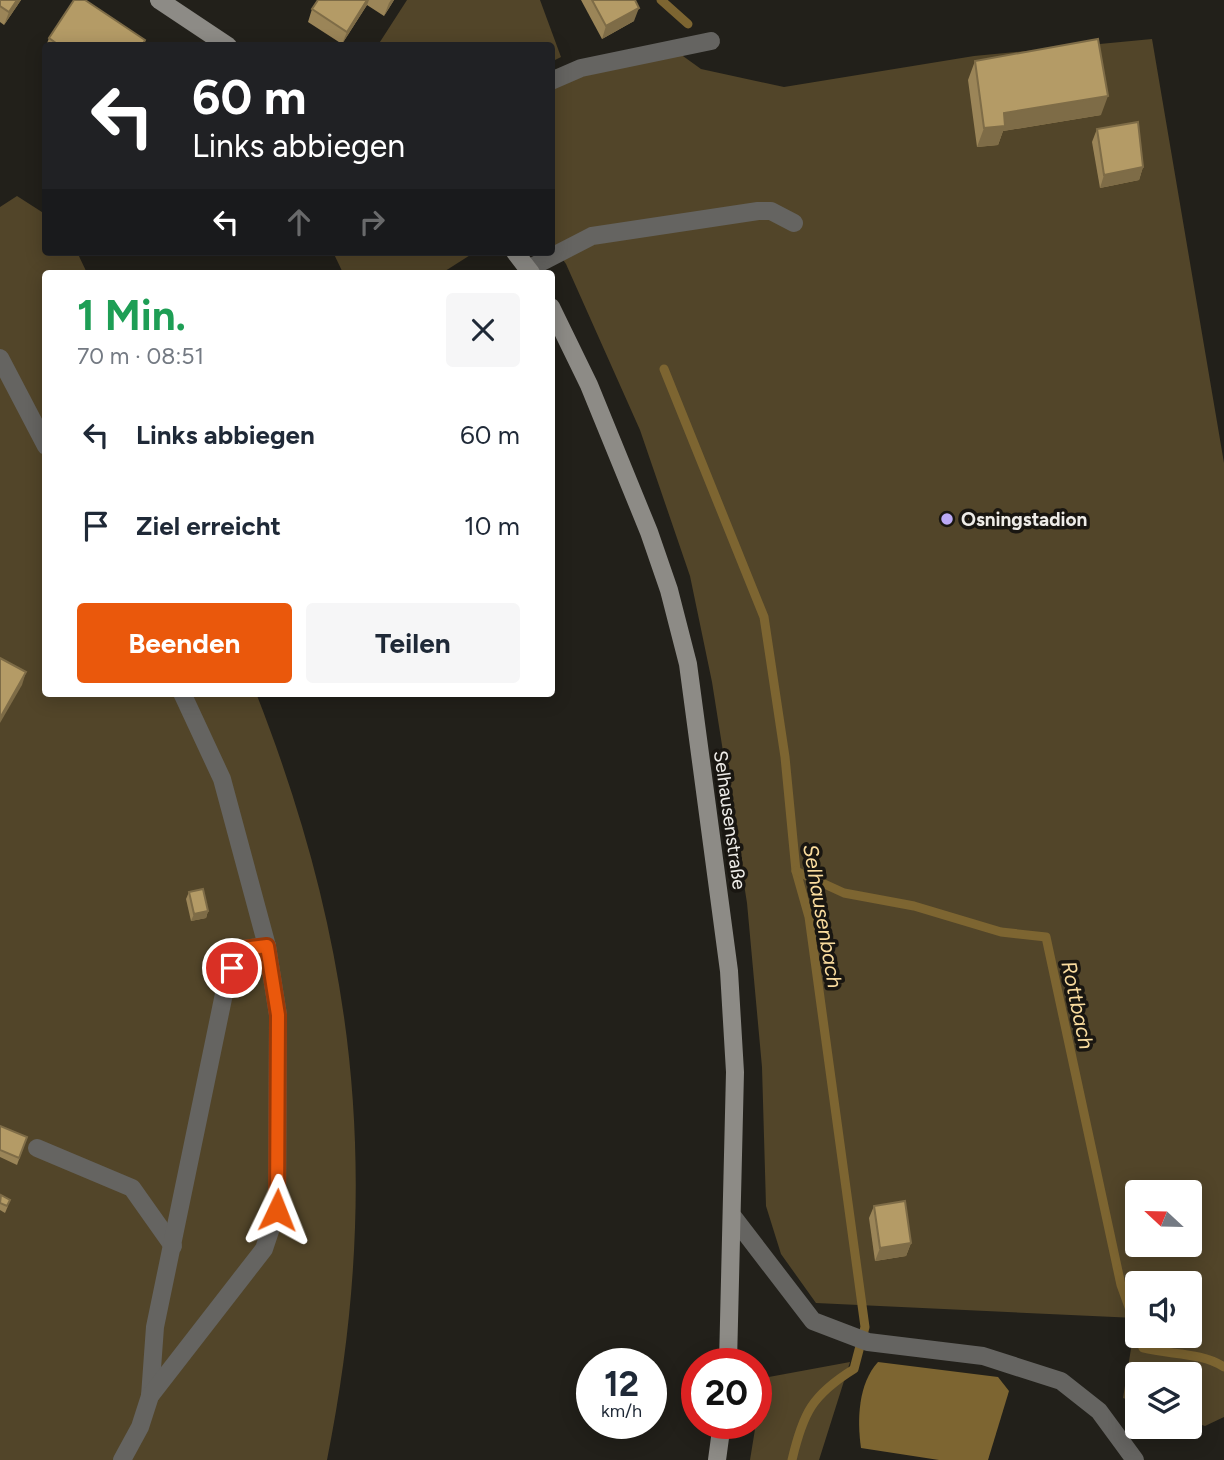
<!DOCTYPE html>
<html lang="de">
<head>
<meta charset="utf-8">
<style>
	:root { --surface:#fff; --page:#f6f6f7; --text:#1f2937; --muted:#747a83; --accent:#ea580c }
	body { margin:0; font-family:Figtree,sans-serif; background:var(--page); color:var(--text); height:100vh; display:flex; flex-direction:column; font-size:26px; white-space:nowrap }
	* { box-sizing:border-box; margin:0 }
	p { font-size:23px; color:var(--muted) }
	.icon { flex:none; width:38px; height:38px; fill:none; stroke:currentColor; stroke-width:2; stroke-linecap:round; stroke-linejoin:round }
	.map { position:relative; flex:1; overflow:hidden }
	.panel { position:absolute; left:42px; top:270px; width:513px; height:427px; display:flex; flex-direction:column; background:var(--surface); border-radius:7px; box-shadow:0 4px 18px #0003 }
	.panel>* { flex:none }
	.banner { position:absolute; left:42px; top:42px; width:513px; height:214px; border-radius:7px; box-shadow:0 4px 18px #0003; background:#202124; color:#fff; overflow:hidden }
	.needle { width:46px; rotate:292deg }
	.buttons { position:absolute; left:1125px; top:1180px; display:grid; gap:14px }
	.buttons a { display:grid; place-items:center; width:77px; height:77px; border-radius:7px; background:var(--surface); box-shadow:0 4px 18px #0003; font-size:35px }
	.speed { position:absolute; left:576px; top:1348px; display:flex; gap:14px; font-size:35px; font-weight:700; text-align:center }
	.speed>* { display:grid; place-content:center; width:91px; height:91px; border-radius:50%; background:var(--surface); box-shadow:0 4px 18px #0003; line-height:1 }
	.speed small { font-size:18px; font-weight:400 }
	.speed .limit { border:10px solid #d22; background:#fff; color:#111 }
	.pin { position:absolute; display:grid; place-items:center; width:60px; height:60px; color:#fff; margin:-30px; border:4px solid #fff; border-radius:50%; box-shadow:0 2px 7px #0007 }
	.me { position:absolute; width:77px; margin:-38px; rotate:2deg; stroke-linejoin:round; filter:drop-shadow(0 0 5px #0008) }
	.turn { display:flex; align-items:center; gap:24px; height:147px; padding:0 35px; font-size:32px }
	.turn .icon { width:91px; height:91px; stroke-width:2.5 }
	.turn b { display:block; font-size:49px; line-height:60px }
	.lanes { display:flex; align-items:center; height:66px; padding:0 35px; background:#0003; justify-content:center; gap:35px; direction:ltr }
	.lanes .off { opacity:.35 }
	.round { display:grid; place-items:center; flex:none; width:74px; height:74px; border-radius:7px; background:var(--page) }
	.overview { display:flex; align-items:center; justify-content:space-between; height:119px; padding:0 35px }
	h1 { font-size:42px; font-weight:700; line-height:52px; color:#1e9e55 }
	.cta { display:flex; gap:14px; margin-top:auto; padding:14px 35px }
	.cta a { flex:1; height:80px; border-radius:7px; background:var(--accent); color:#fff; font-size:28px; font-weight:700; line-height:80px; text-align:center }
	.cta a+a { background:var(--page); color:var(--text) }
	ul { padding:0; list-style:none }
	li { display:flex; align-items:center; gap:21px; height:91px; padding:0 35px }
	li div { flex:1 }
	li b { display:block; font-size:26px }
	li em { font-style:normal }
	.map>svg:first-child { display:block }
	.green { fill:#524529; fill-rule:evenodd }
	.water { fill:#7d6531 }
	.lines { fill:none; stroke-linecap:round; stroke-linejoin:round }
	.stream { stroke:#7d6531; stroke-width:9 }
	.lane { stroke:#656461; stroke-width:18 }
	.secondary { stroke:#8d8b86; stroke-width:18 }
	.wall { fill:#9b8558 }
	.shaded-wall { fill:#7e6c47 }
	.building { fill:#b49b66; stroke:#7e6c47; stroke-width:2 }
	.route-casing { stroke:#983908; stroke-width:18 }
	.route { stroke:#ea580c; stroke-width:12 }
	.poi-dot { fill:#bcaaf6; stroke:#191611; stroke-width:2.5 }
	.labels { text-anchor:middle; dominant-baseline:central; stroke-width:7; stroke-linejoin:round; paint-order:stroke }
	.poi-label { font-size:19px; font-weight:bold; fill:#eeece8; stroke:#191611; text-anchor:start }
	.street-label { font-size:19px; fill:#eeece8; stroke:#191611 }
	.water-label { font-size:21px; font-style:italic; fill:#fadc9e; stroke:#191611 }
</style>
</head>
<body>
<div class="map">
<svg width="1224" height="1460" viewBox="0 0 1224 1460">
	<rect width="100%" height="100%" fill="#22201a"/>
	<g class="green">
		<polygon points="407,0 540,0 561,57 551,62 551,46 378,45"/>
		<path d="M1152,39L1224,463V1417L1205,1426L1190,1421V1374H1138L1137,1403L1123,1398L1136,1318L816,1303L781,1254L766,1206L762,1067L747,903L712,682L690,576L640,430L566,264L551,243V86L669,46L701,69L784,87L974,56ZM1138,1192H1190V1244H1138ZM1138,1283H1190V1335H1138Z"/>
		<path d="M17,196L45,214L46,252H77L87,273H46V693H256C358,953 382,1185 327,1460H0V207Z"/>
		<polygon points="333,252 475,252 442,273 343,273"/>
		<polygon points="850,1362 819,1460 750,1460 756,1423 758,1379"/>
	</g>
	<path class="water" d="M878,1362L998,1377L1009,1391L988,1460H939L861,1448C857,1420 858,1384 878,1362Z"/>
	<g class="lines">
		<g class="stream">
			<polyline points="661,0 688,24"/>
			<path d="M664,369L764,617L785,757L796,871L809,917L865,1327L854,1369C812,1395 803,1413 792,1460"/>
			<polyline points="796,871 844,893 914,906 1001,932 1046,937 1121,1285 1138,1332"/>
			<path d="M1138,1335L1143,1348C1170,1355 1201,1352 1224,1367"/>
		</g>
		<g class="lane">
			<polyline points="551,81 581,68 711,41"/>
			<polyline points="528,269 592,236 758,211 771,211 794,223"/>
			<polyline points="0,358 46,446"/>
			<polyline points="37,1148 132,1188 173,1246"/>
			<polyline points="734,1218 813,1321 868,1342 983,1356 1061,1381 1099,1411 1135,1460"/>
			<polyline points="150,1396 155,1327 225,989 232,968 243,949 267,946"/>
			<polyline points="122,1460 140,1427 150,1396 264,1249 277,1210 278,1015 267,946 222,779 182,693"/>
		</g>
		<g class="secondary">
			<polyline points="159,0 228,46"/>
			<polyline points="515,252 531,273"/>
			<polyline points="551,307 589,385 649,532 669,590 688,664 729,971 735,1072 728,1363"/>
			<polyline points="717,1460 722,1423"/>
		</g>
	</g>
	<g class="wall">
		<polygon points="0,0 21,0 4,25 0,22"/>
		<polygon points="318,0 394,0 384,16 367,5 342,44 308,22 312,9"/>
		<polygon points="581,0 635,0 634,21 602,39"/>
		<polygon points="49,38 145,40 143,46 46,46"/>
		<polygon points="975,61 1101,115 1003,131 998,145 977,147 968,80"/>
		<polygon points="1097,129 1143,167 1139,180 1100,188 1092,142"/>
		<polygon points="189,892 208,911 206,918 191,921 186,899"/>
		<polygon points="0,1126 27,1137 17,1165 0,1157"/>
		<polygon points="0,1197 8,1206 5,1213 0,1210"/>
		<polygon points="874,1206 911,1243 906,1256 875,1261 869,1218"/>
	</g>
	<g class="shaded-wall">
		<polygon points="17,0 21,0 4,25 9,12"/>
		<polygon points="367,0 369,0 367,5 342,44 347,32"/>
		<polygon points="391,0 394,0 384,16 389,3"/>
		<polygon points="639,8 634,21 602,39 606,26"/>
		<polygon points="1108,96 1101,115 1003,131 998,145 977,147 984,128 1004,113"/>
		<polygon points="1143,167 1139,180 1100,188 1104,175"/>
		<polygon points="26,672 22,685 0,723 0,718"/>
		<polygon points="208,911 206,918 191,921 194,914"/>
		<polygon points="911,1243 906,1256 875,1261 880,1248"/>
	</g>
	<g class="building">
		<polygon points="0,0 17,0 9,12 0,6"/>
		<polygon points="74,0 85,0 145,40 142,46 60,46 49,38"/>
		<polygon points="318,0 367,0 347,32 312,9"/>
		<polygon points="592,0 635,0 639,8 606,26"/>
		<polygon points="1098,39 1108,96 1004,113 1005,126 984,128 975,61"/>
		<polygon points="1138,122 1143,167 1104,175 1097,129"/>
		<polygon points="0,658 26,672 0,718"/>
		<polygon points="203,889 208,911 194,914 189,892"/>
		<polygon points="0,1126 27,1137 19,1158 0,1150"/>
		<polygon points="1,1195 10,1200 7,1206 0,1203"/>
		<polygon points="905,1201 911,1243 880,1248 874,1206"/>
	</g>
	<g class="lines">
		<g class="route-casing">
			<polyline id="route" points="232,968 243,949 267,946 278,1015 277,1210"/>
		</g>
		<use href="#route" class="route"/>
	</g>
	<circle class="poi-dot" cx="947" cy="519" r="7"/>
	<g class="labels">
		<g class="poi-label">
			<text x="961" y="519">Osningstadion</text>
		</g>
		<g class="street-label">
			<text transform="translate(730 820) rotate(82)">Selhausenstraße</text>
		</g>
		<g class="water-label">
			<text transform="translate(823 916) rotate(80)">Selhausenbach</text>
			<text transform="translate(1078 1005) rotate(78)">Rottbach</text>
		</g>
	</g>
</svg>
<div class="buttons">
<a><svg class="needle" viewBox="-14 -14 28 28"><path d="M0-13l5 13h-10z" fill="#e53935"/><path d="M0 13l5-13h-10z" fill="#747a83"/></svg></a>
<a><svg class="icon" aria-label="sound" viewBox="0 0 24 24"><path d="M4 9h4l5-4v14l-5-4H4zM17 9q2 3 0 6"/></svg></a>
<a><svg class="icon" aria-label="layers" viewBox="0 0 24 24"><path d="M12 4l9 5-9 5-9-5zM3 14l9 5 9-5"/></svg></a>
</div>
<div class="speed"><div>12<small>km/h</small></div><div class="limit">20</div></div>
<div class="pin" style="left:232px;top:968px;background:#d93025"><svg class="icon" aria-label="arrive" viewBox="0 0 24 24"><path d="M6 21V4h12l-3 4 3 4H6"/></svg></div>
<svg class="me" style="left:277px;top:1210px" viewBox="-20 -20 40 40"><path d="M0-17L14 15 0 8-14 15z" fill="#ea580c" stroke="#fff" stroke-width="4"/></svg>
<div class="banner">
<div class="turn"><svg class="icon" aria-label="left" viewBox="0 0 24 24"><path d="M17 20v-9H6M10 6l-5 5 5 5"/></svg><div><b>60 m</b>Links abbiegen</div></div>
<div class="lanes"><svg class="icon" aria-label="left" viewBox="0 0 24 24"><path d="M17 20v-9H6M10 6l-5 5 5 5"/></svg><svg class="icon off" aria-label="ahead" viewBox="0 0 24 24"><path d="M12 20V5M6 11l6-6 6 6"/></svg><svg class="icon off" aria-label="right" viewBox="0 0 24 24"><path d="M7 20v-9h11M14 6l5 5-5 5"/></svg></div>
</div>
<section class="panel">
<div class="overview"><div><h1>1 Min.</h1><p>70 m · 08:51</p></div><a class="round"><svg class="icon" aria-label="close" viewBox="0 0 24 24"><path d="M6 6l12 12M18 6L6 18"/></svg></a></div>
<ul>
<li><svg class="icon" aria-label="left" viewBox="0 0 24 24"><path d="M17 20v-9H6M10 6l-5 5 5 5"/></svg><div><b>Links abbiegen</b></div><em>60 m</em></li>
<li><svg class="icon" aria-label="arrive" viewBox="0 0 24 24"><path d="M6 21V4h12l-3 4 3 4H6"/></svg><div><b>Ziel erreicht</b></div><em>10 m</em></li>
</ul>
<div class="cta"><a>Beenden</a><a>Teilen</a></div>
</section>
</div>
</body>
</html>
